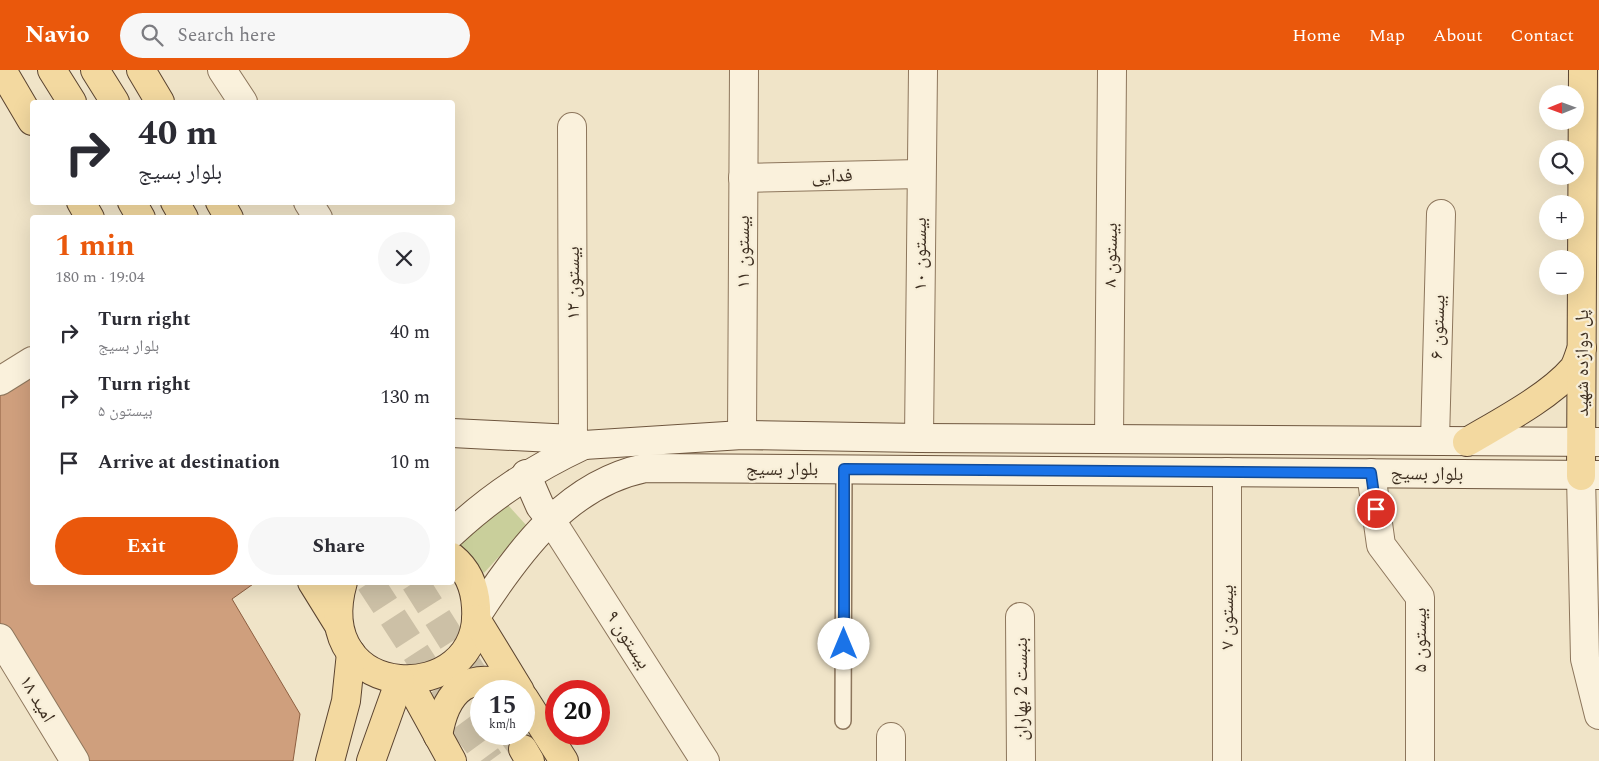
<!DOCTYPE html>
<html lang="en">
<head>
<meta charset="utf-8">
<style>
	:root { --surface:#fff; --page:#f7f7f7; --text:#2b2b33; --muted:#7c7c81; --accent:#ea580c }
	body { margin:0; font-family:Spectral,"Noto Naskh Arabic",serif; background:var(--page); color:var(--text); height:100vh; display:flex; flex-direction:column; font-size:19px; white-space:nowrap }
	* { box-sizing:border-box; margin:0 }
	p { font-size:16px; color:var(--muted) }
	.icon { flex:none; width:28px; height:28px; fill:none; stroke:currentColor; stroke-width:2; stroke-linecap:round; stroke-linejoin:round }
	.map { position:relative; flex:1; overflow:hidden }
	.details { position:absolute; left:30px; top:145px; width:425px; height:370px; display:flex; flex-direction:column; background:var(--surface); border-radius:5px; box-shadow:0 5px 20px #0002 }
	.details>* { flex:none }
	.hud { position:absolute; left:30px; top:30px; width:425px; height:105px; border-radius:5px; box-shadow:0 5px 20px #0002; background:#fff; color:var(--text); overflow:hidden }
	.needle { width:32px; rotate:269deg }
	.controls { position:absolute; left:1539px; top:15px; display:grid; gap:10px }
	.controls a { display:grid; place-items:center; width:45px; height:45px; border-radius:50%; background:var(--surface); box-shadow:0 5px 20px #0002; font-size:25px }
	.speed { position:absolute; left:470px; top:610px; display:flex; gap:10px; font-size:25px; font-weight:700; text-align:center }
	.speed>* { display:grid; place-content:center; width:65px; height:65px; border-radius:50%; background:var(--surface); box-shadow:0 5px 20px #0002; line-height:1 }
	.speed small { font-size:12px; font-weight:400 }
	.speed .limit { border:8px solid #d22; background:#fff; color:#111 }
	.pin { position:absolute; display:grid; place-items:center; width:42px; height:42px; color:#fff; margin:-21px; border:2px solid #fff; border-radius:50%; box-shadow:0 1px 5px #0007 }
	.me { position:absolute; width:55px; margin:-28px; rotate:0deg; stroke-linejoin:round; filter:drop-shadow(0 0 4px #0008) }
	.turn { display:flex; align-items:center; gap:18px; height:105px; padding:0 25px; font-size:22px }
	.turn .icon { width:65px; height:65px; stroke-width:2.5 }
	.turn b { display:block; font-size:35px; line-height:42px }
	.round { display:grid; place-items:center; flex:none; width:52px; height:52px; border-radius:26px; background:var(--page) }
	.headline { display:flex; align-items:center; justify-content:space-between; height:85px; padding:0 25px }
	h1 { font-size:30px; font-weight:700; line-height:38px; color:var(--accent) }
	.primary-button { display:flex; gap:10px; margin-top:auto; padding:10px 25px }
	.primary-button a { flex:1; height:58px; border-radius:30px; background:var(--accent); color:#fff; font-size:20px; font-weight:700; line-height:58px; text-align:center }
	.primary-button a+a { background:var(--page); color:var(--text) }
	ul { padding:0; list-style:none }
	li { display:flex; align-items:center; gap:15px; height:65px; padding:0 25px }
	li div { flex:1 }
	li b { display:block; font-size:19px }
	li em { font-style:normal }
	header { display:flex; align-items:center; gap:30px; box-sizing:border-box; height:70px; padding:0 25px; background:var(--accent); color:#fff }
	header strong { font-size:24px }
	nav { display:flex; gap:28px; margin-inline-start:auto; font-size:18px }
	.search { width:350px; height:45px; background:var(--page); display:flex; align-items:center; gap:12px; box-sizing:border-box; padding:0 18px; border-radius:28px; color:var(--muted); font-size:19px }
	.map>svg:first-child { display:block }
	.green { fill:#c9cf9b }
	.building { fill:#cf9f7d; stroke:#8d5f41 }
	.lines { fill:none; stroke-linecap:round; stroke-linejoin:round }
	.primary-tunnel { stroke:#ccc0a6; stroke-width:28; stroke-dasharray:28 14; stroke-linecap:butt }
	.lane-casing { stroke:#8d765c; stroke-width:18 }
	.street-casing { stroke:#8d765c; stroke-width:30 }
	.secondary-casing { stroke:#6f573f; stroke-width:30 }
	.primary-casing { stroke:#5b4430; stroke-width:30 }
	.lane { stroke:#faf1dc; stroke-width:15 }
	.street { stroke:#faf1dc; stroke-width:28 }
	.secondary { stroke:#faf1dc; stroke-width:28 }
	.primary { stroke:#f3d9a0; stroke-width:28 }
	.route-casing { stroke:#114b97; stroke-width:12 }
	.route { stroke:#1a73e8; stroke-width:9 }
	.labels { text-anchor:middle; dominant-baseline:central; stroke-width:4.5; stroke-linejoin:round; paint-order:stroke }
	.street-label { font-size:19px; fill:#3d2e20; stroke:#f7eed8 }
</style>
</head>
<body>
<header>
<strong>Navio</strong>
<div class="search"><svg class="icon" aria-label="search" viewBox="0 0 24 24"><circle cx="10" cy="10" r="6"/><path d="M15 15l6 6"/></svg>Search here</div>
<nav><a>Home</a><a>Map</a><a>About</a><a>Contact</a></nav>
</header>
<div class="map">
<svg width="1599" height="691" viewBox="0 0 1599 691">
	<rect width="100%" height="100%" fill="#f0e4c8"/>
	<polygon class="green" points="507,434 527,456 484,503 460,474"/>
	<polygon class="building" points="32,301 32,512 256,512 232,529 300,644 293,691 82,691 0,553 0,320"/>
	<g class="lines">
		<g class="primary-tunnel">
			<polyline points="370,512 459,649 490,691"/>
			<polyline points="415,512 484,621"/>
			<polyline points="512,664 523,679"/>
		</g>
		<g class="lane-casing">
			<polyline id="lane" points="843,651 844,399"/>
		</g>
		<g class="street-casing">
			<g id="street">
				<polyline points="222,0 243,32"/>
				<polyline points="572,57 573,369"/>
				<polyline points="743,108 920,104"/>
				<polyline points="308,132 318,148"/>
				<polyline points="0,311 32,291"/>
				<polyline points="742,365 744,0"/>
				<polyline points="919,368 923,0"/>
				<polyline points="1109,369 1112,0"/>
				<polyline points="1435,370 1441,144"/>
				<polyline points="1371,403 1381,475 1420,527 1420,691"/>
				<polyline points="1581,406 1585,589 1599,645"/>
				<polyline points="551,450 705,691"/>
				<polyline points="1020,547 1021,691"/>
				<polyline points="0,568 75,691"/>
				<polyline points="891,667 891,691"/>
				<polyline points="1227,691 1227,402"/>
			</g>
		</g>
		<g class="secondary-casing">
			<g id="secondary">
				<polyline points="452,363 573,369 584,375 742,365 919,368 1599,372"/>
				<polyline points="526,404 540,436 551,450"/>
				<path d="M452,463C493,425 533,399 584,375"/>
				<path d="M477,545C518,482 567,414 645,398L1599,405"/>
			</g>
		</g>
		<g class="primary-casing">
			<g id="primary">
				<polyline points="2,0 32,51"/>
				<polyline points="52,0 72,32"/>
				<polyline points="95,0 115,32"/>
				<polyline points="141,0 160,32"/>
				<polyline points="81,132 90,148"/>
				<polyline points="132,132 141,148"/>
				<polyline points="175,132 184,148"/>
				<polyline points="220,132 229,148"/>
				<path d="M1467,372C1499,353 1549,327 1573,299C1577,294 1579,284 1582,278"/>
				<polyline points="1581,406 1583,0"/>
				<polyline points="312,512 338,554"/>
				<path d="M343,512C308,635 484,639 476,537C475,518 468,500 452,487"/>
				<polyline points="476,549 520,621"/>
				<polyline points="408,611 452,691"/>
				<polyline points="524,628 564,691"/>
				<path d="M438,666C446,618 470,599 517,618"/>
				<polyline points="523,679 530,691"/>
				<polyline points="330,691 346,631 351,583"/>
				<polyline points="371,691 400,610"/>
			</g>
		</g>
		<use href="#lane" class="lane"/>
		<use href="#street" class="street"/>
		<use href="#secondary" class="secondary"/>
		<use href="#primary" class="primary"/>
	</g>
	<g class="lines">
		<g class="route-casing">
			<polyline id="route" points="844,574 844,399 1371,403 1376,439"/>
		</g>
		<use href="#route" class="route"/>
	</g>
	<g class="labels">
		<g class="street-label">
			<text transform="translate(832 106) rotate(-1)">فدایی</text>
			<text transform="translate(743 182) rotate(-90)">بیستون ۱۱</text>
			<text transform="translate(920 184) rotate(-90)">بیستون ۱۰</text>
			<text transform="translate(1111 185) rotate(-89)">بیستون ۸</text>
			<text transform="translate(573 213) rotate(-90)">بیستون ۱۲</text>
			<text transform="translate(1438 257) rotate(-88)">بیستون ۶</text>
			<text transform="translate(1582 293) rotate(-90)">پل دوازده شهید</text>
			<text x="782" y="399">بلوار بسیج</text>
			<text transform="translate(1427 404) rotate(1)">بلوار بسیج</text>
			<text transform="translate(1227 547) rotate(-90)">بیستون ۷</text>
			<text transform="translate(628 570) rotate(57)">بیستون ۹</text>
			<text transform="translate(1420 570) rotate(-90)">بیستون ۵</text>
			<text transform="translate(1021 619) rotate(-90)">بنبست 2 بهاران</text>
			<text transform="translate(37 629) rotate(59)">امید ۱۸</text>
		</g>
	</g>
</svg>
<div class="controls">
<a><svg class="needle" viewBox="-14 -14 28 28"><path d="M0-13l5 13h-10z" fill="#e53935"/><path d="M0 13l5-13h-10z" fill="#7c7c81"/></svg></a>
<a><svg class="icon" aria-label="search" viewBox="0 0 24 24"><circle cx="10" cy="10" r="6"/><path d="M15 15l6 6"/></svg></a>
<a>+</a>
<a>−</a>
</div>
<div class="speed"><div>15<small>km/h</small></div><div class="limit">20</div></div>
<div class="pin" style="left:1376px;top:439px;background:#d93025"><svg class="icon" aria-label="arrive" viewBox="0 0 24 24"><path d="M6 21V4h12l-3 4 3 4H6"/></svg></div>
<svg class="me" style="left:844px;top:574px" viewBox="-20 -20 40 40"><circle r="19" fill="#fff"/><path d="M0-13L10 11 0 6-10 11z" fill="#1a73e8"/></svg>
<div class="hud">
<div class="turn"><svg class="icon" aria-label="right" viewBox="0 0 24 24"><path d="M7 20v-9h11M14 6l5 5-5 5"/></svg><div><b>40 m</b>بلوار بسیج</div></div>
</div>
<section class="details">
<div class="headline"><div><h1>1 min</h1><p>180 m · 19:04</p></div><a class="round"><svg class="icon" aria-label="close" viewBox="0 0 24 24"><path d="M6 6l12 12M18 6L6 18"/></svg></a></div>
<ul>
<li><svg class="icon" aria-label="right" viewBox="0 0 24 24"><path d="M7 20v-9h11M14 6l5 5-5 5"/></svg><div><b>Turn right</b><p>بلوار بسیج</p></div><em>40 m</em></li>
<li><svg class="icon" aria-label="right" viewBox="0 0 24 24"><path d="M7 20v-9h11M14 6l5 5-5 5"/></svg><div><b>Turn right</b><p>بیستون ۵</p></div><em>130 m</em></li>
<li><svg class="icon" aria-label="arrive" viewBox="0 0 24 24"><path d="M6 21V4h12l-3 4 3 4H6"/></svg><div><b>Arrive at destination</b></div><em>10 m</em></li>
</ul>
<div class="primary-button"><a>Exit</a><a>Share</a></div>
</section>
</div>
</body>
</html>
